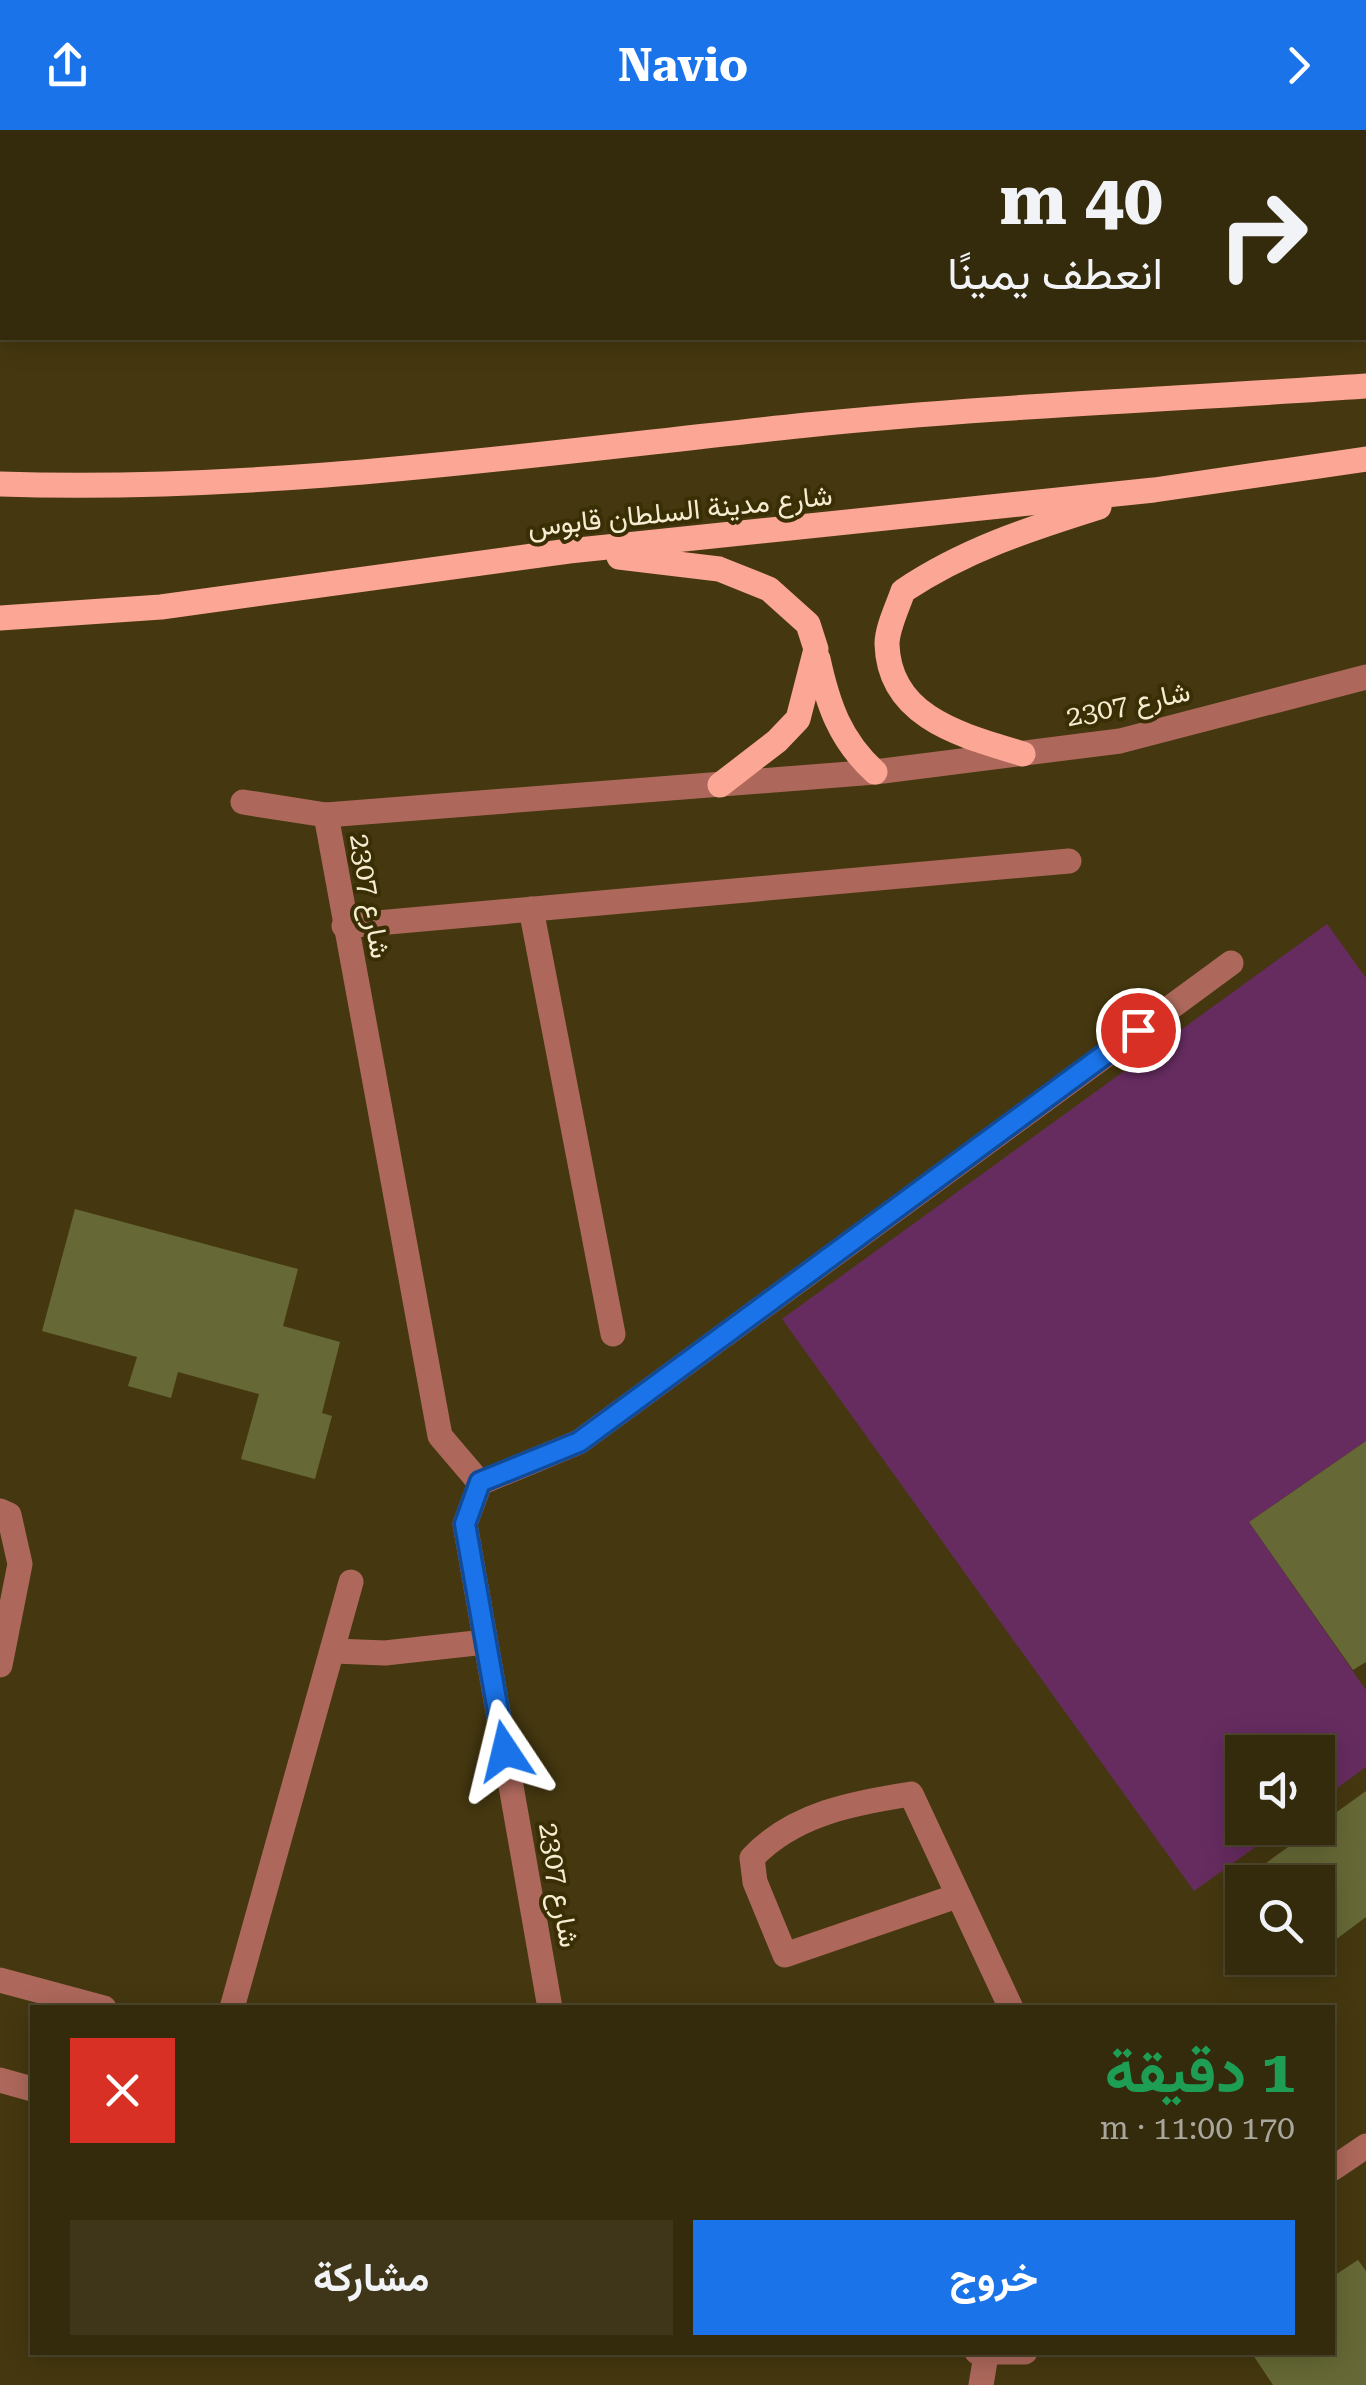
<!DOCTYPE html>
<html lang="ar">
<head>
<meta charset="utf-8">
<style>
	:root { --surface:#342a0c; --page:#3f361a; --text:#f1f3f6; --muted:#a9a79d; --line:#4e462d; --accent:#1a73e8 }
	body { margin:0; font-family:"Roboto Serif",Vazirmatn,serif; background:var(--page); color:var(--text); direction:rtl; height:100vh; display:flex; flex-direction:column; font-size:38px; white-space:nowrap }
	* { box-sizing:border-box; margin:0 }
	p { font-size:32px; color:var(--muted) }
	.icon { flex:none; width:55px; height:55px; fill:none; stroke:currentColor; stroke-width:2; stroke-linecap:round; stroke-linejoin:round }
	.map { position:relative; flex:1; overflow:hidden; direction:ltr }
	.drawer { position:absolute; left:30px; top:1875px; width:1305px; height:350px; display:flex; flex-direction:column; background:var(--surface); border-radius:0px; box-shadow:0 5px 25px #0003,0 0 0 2px var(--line); direction:rtl }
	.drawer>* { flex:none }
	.top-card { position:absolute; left:0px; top:0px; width:1368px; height:210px; box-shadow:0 5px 25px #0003,0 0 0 2px var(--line); direction:rtl; background:#342a0c; color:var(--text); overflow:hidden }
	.controls { position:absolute; left:1225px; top:1605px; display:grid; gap:20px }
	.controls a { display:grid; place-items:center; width:110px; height:110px; border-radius:0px; background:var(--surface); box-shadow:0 5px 25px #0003,0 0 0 2px var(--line); font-size:50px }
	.pin { position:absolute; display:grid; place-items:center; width:85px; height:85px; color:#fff; margin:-42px; border:5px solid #fff; border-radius:50%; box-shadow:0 2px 10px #0007 }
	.me { position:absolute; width:110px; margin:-55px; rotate:350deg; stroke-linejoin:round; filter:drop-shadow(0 0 8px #0008) }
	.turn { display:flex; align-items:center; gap:35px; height:210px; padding:0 40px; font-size:45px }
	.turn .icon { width:130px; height:130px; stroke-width:2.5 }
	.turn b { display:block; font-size:70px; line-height:85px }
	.round { display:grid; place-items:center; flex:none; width:105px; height:105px; border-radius:0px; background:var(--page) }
	.head { display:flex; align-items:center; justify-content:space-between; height:170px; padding:0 40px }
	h1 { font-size:60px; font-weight:700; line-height:75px; color:#1e9e55 }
	.cta { display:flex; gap:20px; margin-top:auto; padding:20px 40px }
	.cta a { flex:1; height:115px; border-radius:0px; background:var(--accent); color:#fff; font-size:40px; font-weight:700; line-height:115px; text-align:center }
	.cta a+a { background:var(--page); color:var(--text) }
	header { display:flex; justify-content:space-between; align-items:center; height:130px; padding:0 40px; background:var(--accent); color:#fff; font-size:45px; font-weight:700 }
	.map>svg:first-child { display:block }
	.green { fill:#662c60 }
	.building { fill:#666935 }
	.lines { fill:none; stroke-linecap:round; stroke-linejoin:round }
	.minor { stroke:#ad685b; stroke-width:25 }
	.major { stroke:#fca796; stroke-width:25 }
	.route-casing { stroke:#114b97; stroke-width:25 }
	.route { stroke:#1a73e8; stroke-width:18 }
	.labels { text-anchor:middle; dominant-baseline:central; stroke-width:8; stroke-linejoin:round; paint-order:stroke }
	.street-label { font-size:28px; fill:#f5ecd1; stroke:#3a2e04 }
</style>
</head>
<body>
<header><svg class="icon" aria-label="forward" viewBox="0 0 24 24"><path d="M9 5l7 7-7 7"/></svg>Navio<svg class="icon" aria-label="share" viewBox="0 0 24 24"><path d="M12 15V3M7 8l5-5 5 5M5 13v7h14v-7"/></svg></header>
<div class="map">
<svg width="1366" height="2255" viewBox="0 0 1366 2255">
	<rect width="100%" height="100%" fill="#453810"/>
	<polygon class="green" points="1327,794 1366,848 1366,1311 1249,1392 1366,1560 1366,1637 1318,1672 1318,1622 1242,1622 1242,1698 1282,1698 1194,1761 782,1189"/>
	<g class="building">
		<polygon points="75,1079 298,1139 283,1196 340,1212 322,1283 332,1286 315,1349 241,1329 259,1264 178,1242 171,1268 128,1256 137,1227 42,1201"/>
		<polygon points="1366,1311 1366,1532 1353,1540 1249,1392"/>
		<polygon points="1366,1661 1366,1787 1318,1823 1318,1752 1242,1752 1242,1782 1227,1761"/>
		<polygon points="1276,1828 1311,1828 1288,1844"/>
		<polygon points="1358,2130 1366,2141 1366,2255 1273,2255 1251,2222 1332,2222 1332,2147"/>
	</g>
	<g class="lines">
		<g class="minor">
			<polyline points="243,672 326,685 875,642 1120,611 1366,547"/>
			<polyline points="326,685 440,1306 480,1353 465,1394 550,1878"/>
			<polyline points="531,779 613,1204"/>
			<polyline points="344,796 1069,731"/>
			<polyline points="480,1353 579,1312 1231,833"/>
			<polyline points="0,1381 9,1385 20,1434 0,1535"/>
			<polyline points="334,1521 385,1523 485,1512"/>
			<path d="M957,1766L785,1825L755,1752L752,1728C793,1684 853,1673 911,1664L1011,1878"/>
			<polyline points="0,1850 104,1878"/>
			<polyline points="232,1878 351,1452"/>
			<polyline points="0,1950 32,1959"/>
			<polyline points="1332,2039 1366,2016"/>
			<polyline points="977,2222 1025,2222"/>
			<polyline points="981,2255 986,2225"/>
		</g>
		<g class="major">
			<path d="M0,354C270,363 539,323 807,295C993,276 1180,269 1366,256"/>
			<polyline points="619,427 719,439 769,459 808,494 816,519 798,589 777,611 720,655"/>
			<polyline points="0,488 161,477 569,421 1154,360 1366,329"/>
			<path d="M818,529C828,575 840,610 875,642"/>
			<path d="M1023,624C965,606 889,589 887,514C887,498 898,476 903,461C964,420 1029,399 1099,377"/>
		</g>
	</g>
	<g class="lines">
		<g class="route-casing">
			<polyline id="route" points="505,1621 465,1394 480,1352 579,1312 1138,900"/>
		</g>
		<use href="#route" class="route"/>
	</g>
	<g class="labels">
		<g class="street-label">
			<text transform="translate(680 381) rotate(-6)">شارع مدينة السلطان قابوس</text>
			<text transform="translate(1128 574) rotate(-12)">2307 شارع</text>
			<text transform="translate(370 766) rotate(80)">2307 شارع</text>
			<text transform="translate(559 1755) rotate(80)">2307 شارع</text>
		</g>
	</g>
</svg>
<div class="controls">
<a><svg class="icon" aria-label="sound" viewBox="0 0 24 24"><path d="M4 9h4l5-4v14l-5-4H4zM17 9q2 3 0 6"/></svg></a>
<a><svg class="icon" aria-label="search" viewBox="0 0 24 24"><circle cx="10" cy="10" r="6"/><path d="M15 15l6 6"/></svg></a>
</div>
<div class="pin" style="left:1138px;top:900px;background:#d93025"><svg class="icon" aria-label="arrive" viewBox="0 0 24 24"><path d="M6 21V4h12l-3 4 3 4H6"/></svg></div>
<svg class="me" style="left:505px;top:1621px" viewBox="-20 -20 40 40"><path d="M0-17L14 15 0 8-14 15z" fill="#1a73e8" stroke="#fff" stroke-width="4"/></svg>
<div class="top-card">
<div class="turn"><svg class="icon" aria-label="right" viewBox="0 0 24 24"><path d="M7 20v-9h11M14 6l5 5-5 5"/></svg><div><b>40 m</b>انعطف يمينًا</div></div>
</div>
<section class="drawer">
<div class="head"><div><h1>1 دقيقة</h1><p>170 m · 11:00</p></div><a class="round" style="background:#d93025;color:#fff"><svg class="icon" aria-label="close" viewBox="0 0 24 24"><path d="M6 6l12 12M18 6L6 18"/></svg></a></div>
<div class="cta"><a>خروج</a><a>مشاركة</a></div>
</section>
</div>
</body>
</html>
